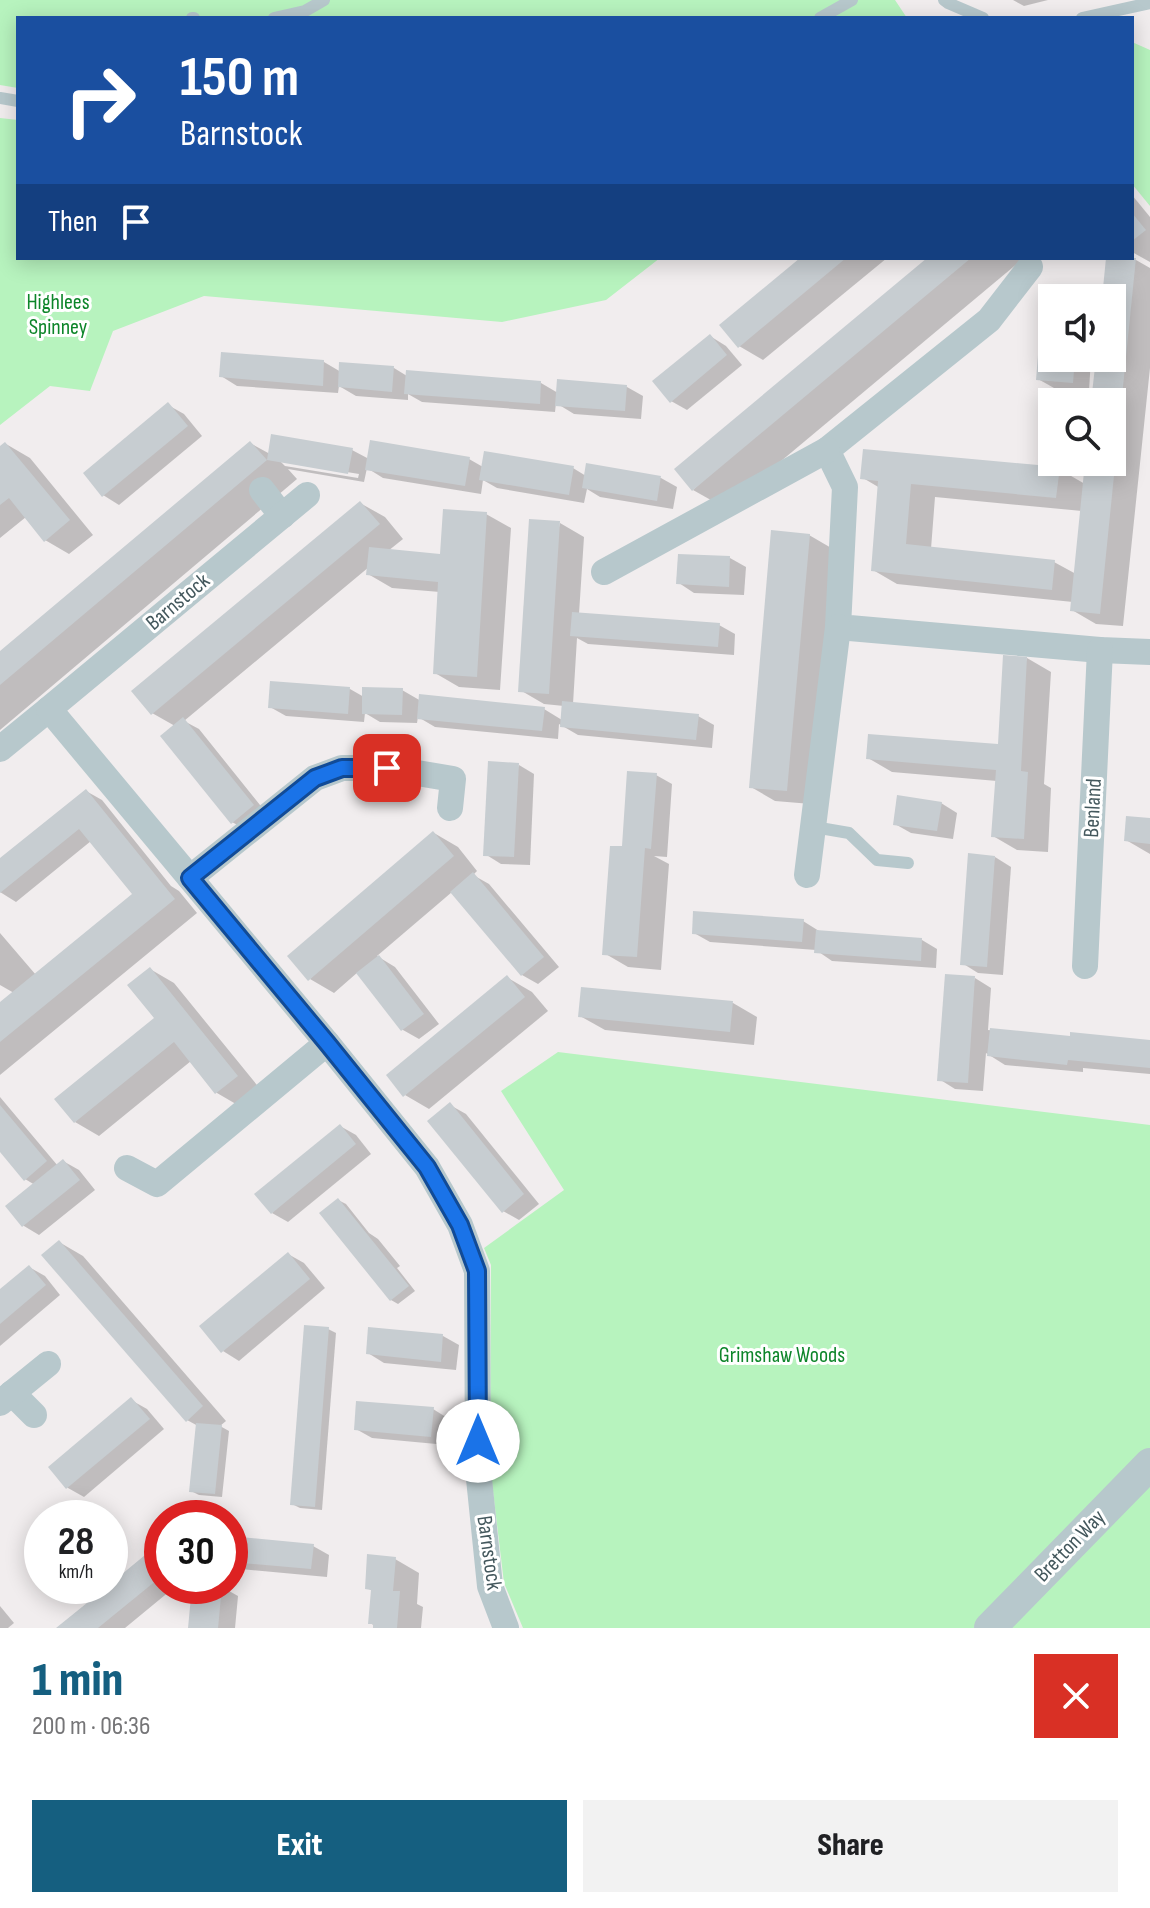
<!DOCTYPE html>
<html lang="en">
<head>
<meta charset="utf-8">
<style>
	:root { --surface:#fff; --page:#f2f2f2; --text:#202124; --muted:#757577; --accent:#155f80 }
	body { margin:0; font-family:"Sofia Sans Condensed",sans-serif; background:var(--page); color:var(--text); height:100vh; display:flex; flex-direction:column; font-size:30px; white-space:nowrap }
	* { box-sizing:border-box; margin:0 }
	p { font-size:26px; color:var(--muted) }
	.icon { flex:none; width:44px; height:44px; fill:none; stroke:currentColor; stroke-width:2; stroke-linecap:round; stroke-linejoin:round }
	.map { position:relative; height:1628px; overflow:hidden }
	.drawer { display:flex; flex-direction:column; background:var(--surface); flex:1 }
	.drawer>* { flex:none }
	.hud { position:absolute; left:16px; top:16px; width:1118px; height:244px; border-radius:0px; box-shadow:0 4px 20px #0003; background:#1a4fa0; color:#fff; overflow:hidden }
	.fabs { position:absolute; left:1038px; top:284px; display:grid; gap:16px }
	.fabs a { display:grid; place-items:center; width:88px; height:88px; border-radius:0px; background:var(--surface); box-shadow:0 4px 20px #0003; font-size:40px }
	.speed { position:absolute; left:24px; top:1500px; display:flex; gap:16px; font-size:40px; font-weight:700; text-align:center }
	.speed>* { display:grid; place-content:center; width:104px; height:104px; border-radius:50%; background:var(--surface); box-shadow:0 4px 20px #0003; line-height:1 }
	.speed small { font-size:20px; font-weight:400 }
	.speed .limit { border:12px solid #d22; background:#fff; color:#111 }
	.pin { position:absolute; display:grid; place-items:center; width:68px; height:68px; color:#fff; margin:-34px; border-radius:16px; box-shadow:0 4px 12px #0006 }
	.me { position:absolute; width:88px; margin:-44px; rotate:0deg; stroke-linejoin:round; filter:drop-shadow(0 0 6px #0008) }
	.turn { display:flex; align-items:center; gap:28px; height:168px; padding:0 32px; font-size:36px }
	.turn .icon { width:104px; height:104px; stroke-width:2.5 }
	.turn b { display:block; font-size:56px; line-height:68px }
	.then { display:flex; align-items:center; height:76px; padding:0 32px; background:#0003; gap:16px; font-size:30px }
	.round { display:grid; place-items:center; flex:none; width:84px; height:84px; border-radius:0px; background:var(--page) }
	.summary { display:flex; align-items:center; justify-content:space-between; height:136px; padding:0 32px }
	h1 { font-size:48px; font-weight:800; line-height:60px; color:var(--accent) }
	.primary-button { display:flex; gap:16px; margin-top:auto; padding:16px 32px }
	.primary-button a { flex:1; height:92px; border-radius:0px; background:var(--accent); color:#fff; font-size:32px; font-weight:800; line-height:92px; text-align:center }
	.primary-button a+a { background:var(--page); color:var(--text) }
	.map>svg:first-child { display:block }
	.green { fill:#b7f3be }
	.shadow { fill:#0003; fill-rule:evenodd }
	.building { fill:#c7cdd1 }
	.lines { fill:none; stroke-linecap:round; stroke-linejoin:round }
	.service { stroke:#b7c8cc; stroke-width:12 }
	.minor { stroke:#b7c8cc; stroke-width:26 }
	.tertiary { stroke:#b7c8cc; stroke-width:32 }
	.route-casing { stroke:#114b97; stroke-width:20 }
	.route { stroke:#1a73e8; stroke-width:14 }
	.labels { text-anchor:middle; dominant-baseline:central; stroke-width:6; stroke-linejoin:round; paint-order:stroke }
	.park-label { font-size:22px; fill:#0d852a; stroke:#fff }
	.street-label { font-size:22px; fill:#44585d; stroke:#fff }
</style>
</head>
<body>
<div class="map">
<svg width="1150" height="1628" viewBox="0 0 1150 1628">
	<rect width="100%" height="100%" fill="#f1edee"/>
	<g class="green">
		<polygon points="0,0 895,0 907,18 18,18 18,88 0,85"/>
		<polygon points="1132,42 1150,50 1150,206 1132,184"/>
		<polygon points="0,118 18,120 18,258 660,258 606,300 502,322 204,296 113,331 90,391 50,386 0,425"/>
		<polygon points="558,1052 1150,1125 1150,1628 523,1628 504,1583 490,1466 491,1265 484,1248 564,1190 501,1091"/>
	</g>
	<g class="shadow">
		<polygon points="1013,0 1048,0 1024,6"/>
		<polygon points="1132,195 1150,217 1150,262 1132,252"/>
		<polygon points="803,258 887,258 763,360 739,346"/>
		<polygon points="930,258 1024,258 725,508 693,490"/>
		<path d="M1108,258L1136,260L1150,268V368L1123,626L1096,624L1072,610L1073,602L897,584L873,570L880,488L863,478L1059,469L1085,484L1087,462H1112V402H1093L1098,358H1112V298H1104ZM935,497L1082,511L1076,574L1054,562L931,549Z"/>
		<polygon points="1045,296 1076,298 1052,298 1052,358 1091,358 1089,391 1054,388 1038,379"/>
		<polygon points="710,336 726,346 742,365 687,410 671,401"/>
		<polygon points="324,362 341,372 394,368 407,376 541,383 558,393 627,387 643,396 641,419 574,414 556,403 555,412 422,402 408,394 408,400 356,396 339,386 338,393 237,386 221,376"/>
		<polygon points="168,405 184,414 202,436 119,505 103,495"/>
		<path d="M250,443L270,454L352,450L369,459H469L483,467L573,468L586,476L661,478L677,487L673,509L600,497L587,489L584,503L497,488L483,480L481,494L383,478L367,468L364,482L288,469L297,479L0,730V653ZM280,461L359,474L358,478L285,466Z"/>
		<polygon points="6,444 30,458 93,535 69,554 45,540 26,517 0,538 0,449"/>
		<polygon points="360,503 385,517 403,539 388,551 442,556 486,514 511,528 500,690 459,687 435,673 440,592 392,588 368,574 369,567 184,721 199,729 268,815 248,831 232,822 175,726 152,713"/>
		<polygon points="560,523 584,537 579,614 719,625 735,634 734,655 588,644 577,638 573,704 698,716 714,725 712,748 578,735 559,724 558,739 435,727 418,717 417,723 380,722 365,713 364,722 286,716 270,707 350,689 364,697 402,690 421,701 544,709 562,720 564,706 544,704 520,690"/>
		<polygon points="809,535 833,549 811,804 775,801 751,787"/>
		<polygon points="730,558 746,567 744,595 694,593 679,583"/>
		<polygon points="1027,658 1051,672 1044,784 1051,788 1048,852 1017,850 993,836 997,781 892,772 868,758 999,746"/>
		<polygon points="519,765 534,774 530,865 501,864 485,854"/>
		<polygon points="656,775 672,784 667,857 654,856 669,864 661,970 628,967 604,953 630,849"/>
		<polygon points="86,791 102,800 171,886 179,891 197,913 0,1075 0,1005 14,993 0,985 0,933 36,975 135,894 91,841 16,902 0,892 0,860"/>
		<polygon points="941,803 957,813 953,839 911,833 895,824"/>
		<polygon points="1150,820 1150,854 1126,840"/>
		<polygon points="434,833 458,847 477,871 473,875 489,884 559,967 538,984 522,975 452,892 377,956 395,967 439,1024 419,1039 403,1030 358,972 334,993 310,979"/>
		<polygon points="995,857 1011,867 1003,975 978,973 962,963"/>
		<polygon points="803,921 819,931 922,940 937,949 936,968 832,961 816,950 710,942 694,933"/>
		<polygon points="150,969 174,983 261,1090 241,1107 217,1093 191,1061 99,1136 75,1122 157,1018"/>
		<polygon points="508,978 532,992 548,1011 429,1109 405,1095"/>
		<polygon points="975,978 991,988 988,1030 1071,1038 1150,1042 1150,1074 1083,1068 1083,1072 1005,1065 986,1053 983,1091 955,1089 939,1079"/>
		<polygon points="733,1003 757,1017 754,1045 605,1030 580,1016"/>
		<polygon points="0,1097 58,1166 63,1161 79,1170 95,1190 39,1235 24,1226 8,1207 35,1185 25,1179 0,1149"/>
		<polygon points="450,1105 466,1114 539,1204 519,1220 503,1211"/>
		<polygon points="340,1126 356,1135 371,1154 288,1222 272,1213"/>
		<polygon points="338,1200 346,1204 369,1233 378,1239 400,1266 397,1268 415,1291 398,1304 391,1300"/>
		<polygon points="59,1242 83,1256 226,1421 220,1426 229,1431 222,1497 199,1495 191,1491 198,1426 187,1420"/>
		<polygon points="288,1254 304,1263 325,1288 239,1361 223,1351"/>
		<polygon points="29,1267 45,1276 60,1295 0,1346 0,1292"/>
		<polygon points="328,1329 336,1333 322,1510 300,1508 292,1504"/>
		<polygon points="443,1336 459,1345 456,1370 384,1363 368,1353"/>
		<polygon points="131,1400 147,1409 164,1429 84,1497 68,1488 51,1468"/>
		<polygon points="433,1409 449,1419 447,1445 372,1438 356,1429"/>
		<polygon points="230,1538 313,1546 329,1555 327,1577 230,1568"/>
		<polygon points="162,1544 162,1586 176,1586 125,1628 60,1628"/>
		<polygon points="395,1559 419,1573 417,1604 423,1607 421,1628 375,1628 375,1626 370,1623 373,1591 367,1588"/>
		<polygon points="194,1586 222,1587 238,1596 235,1628 190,1628"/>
		<polygon points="0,1606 14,1623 8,1628 0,1628"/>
	</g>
	<g class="building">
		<polygon points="1132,213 1146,230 1132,241"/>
		<polygon points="800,258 846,258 738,348 719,325"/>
		<polygon points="927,258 971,258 692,491 674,469"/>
		<polygon points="1106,258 1136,258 1100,614 1070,611 1085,462 1112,462 1112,402 1091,402 1096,358 1112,358 1112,298 1102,298"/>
		<polygon points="1043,293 1073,296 1073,298 1052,298 1052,358 1075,358 1073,383 1036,380"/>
		<polygon points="710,334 727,355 670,403 652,381"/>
		<polygon points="221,352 324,360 323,386 219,377"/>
		<polygon points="339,362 394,366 392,392 338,387"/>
		<polygon points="406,370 541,381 540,404 404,394"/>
		<polygon points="557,379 627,385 625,411 555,406"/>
		<polygon points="168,402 188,426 102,497 83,473"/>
		<polygon points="271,434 353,448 348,474 267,460 0,685 0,651 250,441 267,460"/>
		<polygon points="370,440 470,457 465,486 365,470"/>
		<polygon points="5,442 70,520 44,542 9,498 0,505 0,446"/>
		<polygon points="863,449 1060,467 1056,498 911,484 906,544 1055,560 1052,590 871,571 878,481 860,479"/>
		<polygon points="484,451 574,466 569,495 479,480"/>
		<polygon points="586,463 661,476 657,501 582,488"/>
		<polygon points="360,501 380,524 151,715 131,691"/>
		<polygon points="443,509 487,512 477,677 433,674 438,582 366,575 369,547 440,554"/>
		<polygon points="529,519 560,521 549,694 518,692"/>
		<polygon points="771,530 810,534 787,791 749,788"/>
		<polygon points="678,554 730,556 729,587 676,584"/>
		<polygon points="572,612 720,623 718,647 570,636"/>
		<polygon points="1003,655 1027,657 1021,771 1028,772 1024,839 991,837 996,770 866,759 868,734 998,744"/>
		<polygon points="270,681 350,687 348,714 268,708"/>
		<polygon points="362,687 403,688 402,715 362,714"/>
		<polygon points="419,694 545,707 542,731 417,719"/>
		<polygon points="562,701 699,714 696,740 560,727"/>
		<polygon points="183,717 254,805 231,824 160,736"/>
		<polygon points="488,761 519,763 514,857 483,856"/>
		<polygon points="627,771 657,773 651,849 645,848 637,957 602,955 610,846 622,846"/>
		<polygon points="86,789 175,899 0,1042 0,1002 132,894 79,829 0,893 0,858"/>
		<polygon points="897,795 942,802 937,831 893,825"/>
		<polygon points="1126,816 1150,818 1150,844 1124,841"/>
		<polygon points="433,831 454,856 308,981 287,956"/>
		<polygon points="968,853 995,856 987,967 960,965"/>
		<polygon points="473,872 544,957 521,976 450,892"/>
		<polygon points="693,911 804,919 802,942 692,934"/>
		<polygon points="816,930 922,938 921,961 814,953"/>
		<polygon points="379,955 424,1014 401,1031 356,973"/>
		<polygon points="150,967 238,1076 215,1094 174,1042 74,1123 54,1099 154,1018 127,985"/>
		<polygon points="945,974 975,976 968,1083 937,1081"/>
		<polygon points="507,975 525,997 403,1097 386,1075"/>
		<polygon points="581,987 733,1001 730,1032 578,1017"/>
		<polygon points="990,1028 1070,1036 1070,1032 1150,1040 1150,1068 1068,1060 1067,1065 987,1056"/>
		<polygon points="450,1102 524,1194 502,1213 427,1121"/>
		<polygon points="0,1105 47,1161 24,1181 0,1152"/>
		<polygon points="340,1124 356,1144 271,1214 254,1194"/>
		<polygon points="63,1159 80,1180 22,1227 5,1206"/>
		<polygon points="338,1198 409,1286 390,1301 319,1213"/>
		<polygon points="59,1240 203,1406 186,1422 41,1255"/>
		<polygon points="288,1252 310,1279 221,1353 199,1326"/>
		<polygon points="29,1265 46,1285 0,1324 0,1289"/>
		<polygon points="304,1325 329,1327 315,1507 290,1505"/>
		<polygon points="368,1327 443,1334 441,1362 366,1354"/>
		<polygon points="131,1397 150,1419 66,1489 48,1467"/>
		<polygon points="356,1401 434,1407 431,1437 354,1430"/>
		<polygon points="196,1423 222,1425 215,1494 189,1492"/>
		<polygon points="230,1536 314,1544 311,1569 230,1562"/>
		<polygon points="162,1541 162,1576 152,1584 98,1628 56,1628 108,1586 110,1586 110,1584"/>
		<polygon points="367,1554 396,1557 393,1591 400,1591 397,1628 373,1628 373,1624 368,1624 371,1590 365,1589"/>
		<polygon points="192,1586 222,1586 218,1628 188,1628"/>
	</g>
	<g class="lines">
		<g class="service">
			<polyline points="944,0 948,3 983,18"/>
			<polyline points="192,18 194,18"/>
			<polyline points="274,18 305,11 324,0"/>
			<polyline points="820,18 852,0"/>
			<polyline points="1082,18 1150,3"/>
			<polyline points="0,98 18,101"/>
			<polyline points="814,827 849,833 877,860 908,863"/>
		</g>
		<g class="minor">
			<polyline points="1030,267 989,320 827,450 845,487 838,627 1100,650 1150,652"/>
			<polyline points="262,490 282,516"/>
			<polyline points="604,572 827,450"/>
			<polyline points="0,749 49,709"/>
			<polyline points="807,875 838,627"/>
			<polyline points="190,878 49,709 307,495"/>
			<polyline points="1085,966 1100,650"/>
			<polyline points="327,1043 190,878 315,778 342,768 387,768 453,779 450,808"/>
			<polyline points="127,1168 157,1184 327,1043 427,1167 460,1225 477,1271 478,1469 490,1586 506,1628"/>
			<polyline points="12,1393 34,1415"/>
			<polyline points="0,1403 48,1364"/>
		</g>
		<polyline class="tertiary" points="990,1628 1150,1464"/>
	</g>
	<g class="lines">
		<g class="route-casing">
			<polyline id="route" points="387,768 342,768 315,778 190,878 327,1043 427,1167 460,1225 477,1271 478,1441"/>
		</g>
		<use href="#route" class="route"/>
	</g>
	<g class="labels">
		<g class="park-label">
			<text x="58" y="302">Highlees<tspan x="58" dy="25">Spinney</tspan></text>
			<text x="782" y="1355">Grimshaw Woods</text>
		</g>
		<g class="street-label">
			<text transform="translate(178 602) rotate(-40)">Barnstock</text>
			<text transform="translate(1093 808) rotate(-87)">Benland</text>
			<text transform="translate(1070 1546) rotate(-46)">Bretton Way</text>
			<text transform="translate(489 1553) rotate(82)">Barnstock</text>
		</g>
	</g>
</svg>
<div class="fabs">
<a><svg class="icon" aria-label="sound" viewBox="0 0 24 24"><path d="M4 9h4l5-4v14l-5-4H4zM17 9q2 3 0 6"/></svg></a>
<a><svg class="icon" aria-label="search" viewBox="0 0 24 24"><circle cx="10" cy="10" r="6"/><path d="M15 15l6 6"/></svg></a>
</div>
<div class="speed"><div>28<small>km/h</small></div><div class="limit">30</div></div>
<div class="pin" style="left:387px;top:768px;background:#d93025"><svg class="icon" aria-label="arrive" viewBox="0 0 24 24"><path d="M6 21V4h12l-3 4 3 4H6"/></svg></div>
<svg class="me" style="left:478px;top:1441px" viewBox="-20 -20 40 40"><circle r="19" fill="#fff"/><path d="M0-13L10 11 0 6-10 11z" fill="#1a73e8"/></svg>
<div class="hud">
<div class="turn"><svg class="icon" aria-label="right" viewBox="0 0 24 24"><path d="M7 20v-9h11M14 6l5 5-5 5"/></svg><div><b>150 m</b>Barnstock</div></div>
<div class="then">Then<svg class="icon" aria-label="arrive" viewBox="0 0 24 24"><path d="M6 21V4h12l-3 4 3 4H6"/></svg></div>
</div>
</div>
<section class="drawer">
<div class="summary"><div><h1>1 min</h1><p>200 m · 06:36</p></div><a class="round" style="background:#d93025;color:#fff"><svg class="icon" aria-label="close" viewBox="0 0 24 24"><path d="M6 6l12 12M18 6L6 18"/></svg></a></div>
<div class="primary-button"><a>Exit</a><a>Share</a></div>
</section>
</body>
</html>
